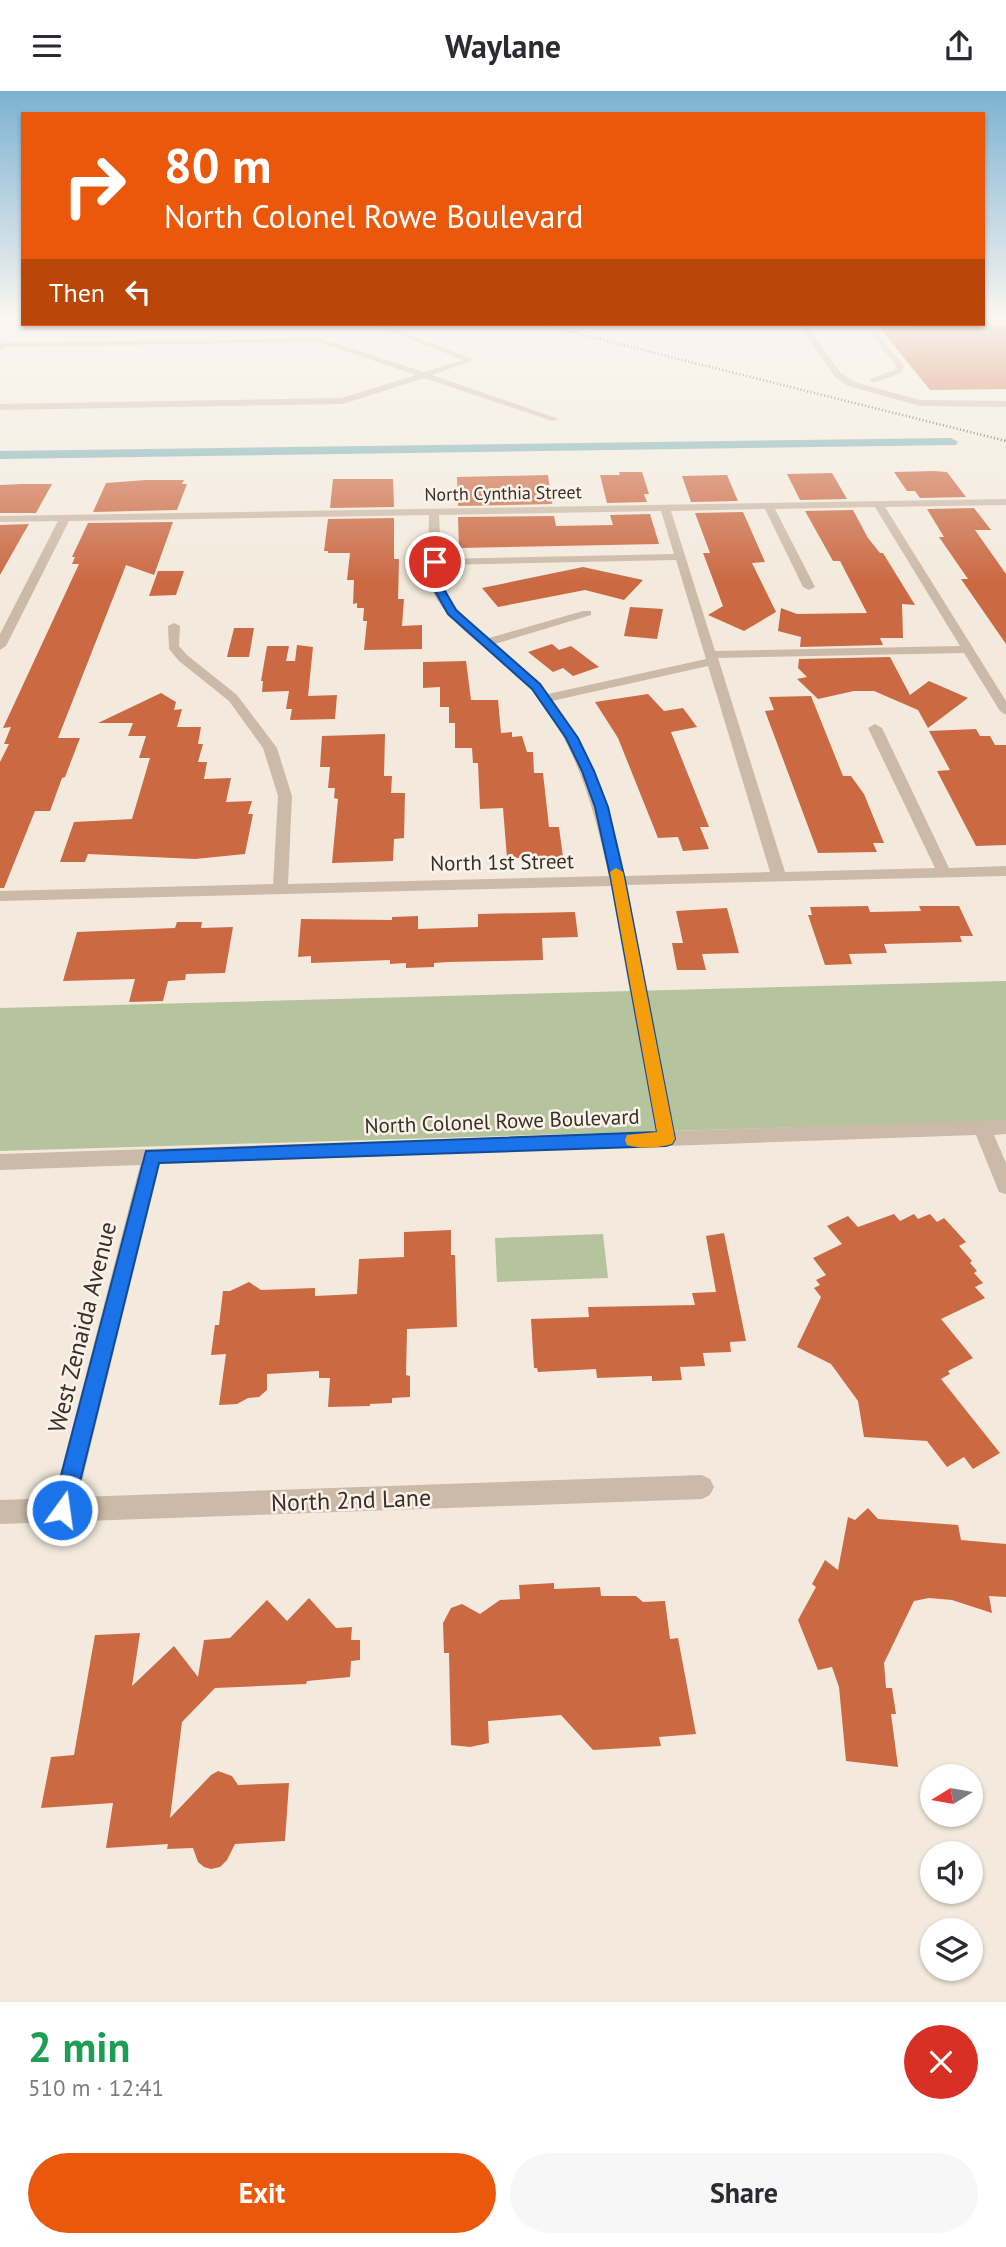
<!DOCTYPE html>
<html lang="en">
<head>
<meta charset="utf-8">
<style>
	:root { --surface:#fff; --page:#f7f7f7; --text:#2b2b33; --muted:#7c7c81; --accent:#ea580c }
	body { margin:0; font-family:"PT Sans",sans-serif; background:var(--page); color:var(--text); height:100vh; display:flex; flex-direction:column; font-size:26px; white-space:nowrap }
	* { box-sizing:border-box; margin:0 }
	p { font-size:23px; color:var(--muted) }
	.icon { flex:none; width:38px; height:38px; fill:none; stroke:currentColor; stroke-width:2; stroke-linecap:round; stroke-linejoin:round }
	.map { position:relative; height:1911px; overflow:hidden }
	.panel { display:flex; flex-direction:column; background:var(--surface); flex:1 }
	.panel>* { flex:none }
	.hud { position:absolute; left:21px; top:21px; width:964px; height:214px; border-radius:0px; box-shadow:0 2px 5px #0004; background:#ea580c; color:#fff; overflow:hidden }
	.needle { width:46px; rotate:259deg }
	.buttons { position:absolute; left:920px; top:1673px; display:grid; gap:14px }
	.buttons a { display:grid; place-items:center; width:63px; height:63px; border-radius:50%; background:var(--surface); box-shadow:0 2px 5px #0004; font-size:35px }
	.pin { position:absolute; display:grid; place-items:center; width:60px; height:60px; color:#fff; margin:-30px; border:4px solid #fff; border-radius:50%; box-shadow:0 2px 7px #0007 }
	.me { position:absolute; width:77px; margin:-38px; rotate:14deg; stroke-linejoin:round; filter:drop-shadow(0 0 5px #0008) }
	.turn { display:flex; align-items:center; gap:24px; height:147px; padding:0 28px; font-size:32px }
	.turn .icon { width:91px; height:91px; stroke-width:2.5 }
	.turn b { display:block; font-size:49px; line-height:60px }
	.then { display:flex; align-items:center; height:66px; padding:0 28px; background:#0003; gap:14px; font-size:26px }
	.round { display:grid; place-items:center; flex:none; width:74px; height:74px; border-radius:37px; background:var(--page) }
	.headline { display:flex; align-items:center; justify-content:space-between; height:119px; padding:0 28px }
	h1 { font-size:42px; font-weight:700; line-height:52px; color:#1e9e55 }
	.primary-button { display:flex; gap:14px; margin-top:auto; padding:14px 28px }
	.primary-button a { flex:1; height:80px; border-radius:42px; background:var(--accent); color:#fff; font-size:28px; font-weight:700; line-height:80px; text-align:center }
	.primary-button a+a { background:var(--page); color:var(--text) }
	header { display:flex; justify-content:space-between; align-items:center; height:91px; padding:0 28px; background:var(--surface); font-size:32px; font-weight:700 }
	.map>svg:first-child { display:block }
	.green { fill:#b5c49c }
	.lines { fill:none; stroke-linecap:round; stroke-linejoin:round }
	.canal { fill:#7aaeb2; fill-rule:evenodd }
	.building { fill:#cb6943 }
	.minor-tunnel { stroke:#cec4b9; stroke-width:8; stroke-dasharray:8 4.5; stroke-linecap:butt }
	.minor { fill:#ccbaa8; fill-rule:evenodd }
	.rail { stroke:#392e28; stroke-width:2.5; stroke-dasharray:1 2.5; stroke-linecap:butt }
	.route { fill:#1a73e8; stroke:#114b97; stroke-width:2 }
	.slow { fill:#f59e0b }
	.labels { text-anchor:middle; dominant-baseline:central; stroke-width:5; stroke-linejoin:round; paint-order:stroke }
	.far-street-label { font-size:18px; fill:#392e28; stroke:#fbf3ea }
	.street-label { font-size:21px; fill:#392e28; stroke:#fbf3ea }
	.near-street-label { font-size:24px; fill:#392e28; stroke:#fbf3ea }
</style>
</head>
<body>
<header><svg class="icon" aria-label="menu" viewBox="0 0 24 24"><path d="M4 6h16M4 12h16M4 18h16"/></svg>Waylane<svg class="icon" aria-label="share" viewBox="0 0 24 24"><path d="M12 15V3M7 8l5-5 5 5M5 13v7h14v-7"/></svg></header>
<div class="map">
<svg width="1006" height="1911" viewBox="0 0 1006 1911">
	<rect width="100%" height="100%" fill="#f3eadd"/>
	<g class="green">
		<polygon points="1006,890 1006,1030 0,1060 0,917"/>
		<polygon points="603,1143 608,1187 497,1191 495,1147"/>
	</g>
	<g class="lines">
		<polygon class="canal" points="951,347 958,351 956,354 0,368 0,360"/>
	</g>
	<g class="building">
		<polygon points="906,233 1006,235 1006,298 930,299 879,236 909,236"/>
		<polygon points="934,380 947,381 966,406 920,407 915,400 907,400 894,381"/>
		<polygon points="619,381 642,381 649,403 644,403 647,411 607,412 600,384 620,384"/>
		<polygon points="832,382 847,408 800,409 787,383"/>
		<polygon points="548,384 552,413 458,415 457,386"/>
		<polygon points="727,384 738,410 691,411 682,385"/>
		<polygon points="333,388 393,388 394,416 330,417"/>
		<polygon points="146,389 184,389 182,393 187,393 177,419 93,421 106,392"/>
		<polygon points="22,393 52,393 36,422 0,422 0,394"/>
		<polygon points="974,417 991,439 975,439 1006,483 1006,553 961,488 968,488 939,446 944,446 927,418"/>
		<polygon points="853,419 868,447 880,462 883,462 915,514 902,513 903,547 880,547 883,554 800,556 801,546 778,540 781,517 797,523 867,522 840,470 833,470 805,420"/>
		<polygon points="743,421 765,471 752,472 776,521 744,540 708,524 723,515 703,462 710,462 695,422"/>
		<polygon points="650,423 659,453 459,457 458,426 554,425 556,435 613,434 610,424"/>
		<polygon points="394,427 394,468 399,468 398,508 404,508 402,535 422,534 422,558 364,559 367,530 363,530 364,517 357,517 357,512 353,513 354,489 347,489 350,462 328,462 328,460 324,460 328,428"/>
		<polygon points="173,431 154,484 126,474 58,647 80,647 65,686 62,687 50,720 35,720 4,797 0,797 0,671 9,653 4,653 11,636 3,637 79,473 72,473 75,466 72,466 88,432"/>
		<polygon points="29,433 22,445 0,484 0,434"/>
		<polygon points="583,476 643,489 624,509 585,499 498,516 482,497"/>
		<polygon points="158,480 184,480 176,504 149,505"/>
		<polygon points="630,516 663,518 657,548 624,545"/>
		<polygon points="234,537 254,537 249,566 227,566"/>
		<polygon points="552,553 559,559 571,555 599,576 573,585 563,577 553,581 528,561"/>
		<polygon points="297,554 313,556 308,605 337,604 335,628 290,629 292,618 286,618 289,600 262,601 263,590 261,590 267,555 289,555 286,570 295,570"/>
		<polygon points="890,566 910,604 929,590 968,607 928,637 918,619 874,600 854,600 818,608 797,588 807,586 798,577 799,568"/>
		<polygon points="466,570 471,609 498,609 501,642 512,641 512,646 522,645 527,661 533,661 534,682 543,682 549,736 559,736 563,766 507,767 503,717 480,718 478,672 473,672 472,657 455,657 455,632 449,632 449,616 440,616 440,596 423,597 423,571"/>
		<polygon points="161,602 176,611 174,619 182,618 177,636 201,636 198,653 203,653 198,671 207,671 204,688 231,687 226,711 252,710 248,723 253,723 245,763 195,768 88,763 85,771 60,771 74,731 132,728 150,667 139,667 146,645 128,645 133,632 98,632"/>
		<polygon points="648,603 664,620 683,617 697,636 671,641 709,736 700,736 709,758 683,760 678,746 658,747 618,647 595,611"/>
		<polygon points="811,605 843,685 851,685 864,703 884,752 873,752 877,761 818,762 765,620 774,619 769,606"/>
		<polygon points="976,638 980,645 990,645 995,654 1006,654 1006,754 976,755 937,680 950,679 929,640"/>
		<polygon points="385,643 384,685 392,685 391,702 405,702 404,747 394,748 393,770 332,772 338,708 334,707 335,697 328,697 330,676 320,676 322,645"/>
		<polygon points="868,815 870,821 921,820 919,815 959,815 973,845 960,845 962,851 884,853 887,862 849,863 852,873 825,874 808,824 812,824 810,816"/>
		<polygon points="727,817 739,862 702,863 706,879 677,879 672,852 683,852 676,820"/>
		<polygon points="575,821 578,846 542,847 543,869 448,871 434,872 434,876 406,877 406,872 390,873 390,869 311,872 311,865 298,866 301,828 392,829 392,826 418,825 418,838 478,836 478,823"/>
		<polygon points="177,831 202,831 201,837 233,836 225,882 186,883 185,889 168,890 163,910 129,911 135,888 63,890 77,841 175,837"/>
		<polygon points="894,1123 900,1130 914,1123 918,1128 930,1123 937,1131 944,1127 966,1151 959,1155 972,1170 970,1172 977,1180 974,1182 983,1192 975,1196 985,1207 941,1228 973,1267 948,1280 950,1283 941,1288 1000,1362 973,1378 964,1366 947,1376 927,1350 864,1346 858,1310 831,1273 797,1256 821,1206 814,1197 820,1194 816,1189 826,1184 813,1167 842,1153 827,1135 848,1125 858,1136"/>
		<polygon points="451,1139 451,1164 455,1164 457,1236 407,1238 406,1284 410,1285 410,1306 392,1307 392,1312 370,1313 370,1315 328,1316 330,1287 319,1287 319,1280 267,1283 267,1299 259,1306 248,1307 237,1313 219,1314 226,1263 211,1264 215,1234 219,1234 223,1200 230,1200 249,1191 261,1199 315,1197 315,1205 357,1203 359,1168 404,1166 404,1141"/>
		<polygon points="724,1142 746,1250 730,1251 731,1261 703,1262 705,1275 680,1276 682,1289 652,1290 652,1285 597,1287 596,1278 538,1281 537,1277 534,1277 531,1228 589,1226 588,1216 695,1214 692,1202 716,1201 706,1145"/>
		<polygon points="868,1417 878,1428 958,1434 961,1449 1006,1453 1006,1506 989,1505 992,1522 952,1509 929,1507 914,1510 884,1572 886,1597 892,1597 896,1623 891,1623 898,1676 846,1670 839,1596 832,1576 818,1579 798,1529 816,1496 812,1493 825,1469 838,1479 848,1426 855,1429"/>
		<polygon points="554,1492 554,1498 600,1496 601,1505 636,1505 643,1511 665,1510 670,1548 678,1547 696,1643 659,1646 661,1655 593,1659 561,1624 488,1630 489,1652 470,1656 451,1654 449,1562 444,1562 443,1532 451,1517 462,1513 480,1523 500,1509 520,1508 519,1494"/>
		<polygon points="309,1507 336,1537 352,1536 351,1549 360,1549 360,1569 351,1570 350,1586 307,1590 306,1593 215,1597 182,1631 170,1727 211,1684 218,1680 232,1685 238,1694 289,1692 285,1750 235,1753 227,1769 220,1776 211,1778 204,1776 198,1771 193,1757 167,1758 168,1753 106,1757 113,1712 41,1717 51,1666 74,1664 95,1544 140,1542 132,1595 174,1555 198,1586 204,1549 230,1547 267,1509 287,1530"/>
	</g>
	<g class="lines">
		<polyline class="minor-tunnel" points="874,240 878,246"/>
		<g class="minor">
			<polygon points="1006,225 1006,229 984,230 984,226"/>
			<polygon points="371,233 381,233 475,269 432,284 559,328 552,330 424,287 343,313 0,319 0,313 342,307 416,284 318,251 5,256 0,260 0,253 3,252 319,247 424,281 463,269"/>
			<polygon points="686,233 773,233 769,235 690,235"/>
			<polygon points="798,233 806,233 841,282 854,291 920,309 1006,310 1006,316 920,315 848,295 835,286"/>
			<polygon points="878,244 904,275 902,282 873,292 870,288 895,279 896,275 874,246"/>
			<path d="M1006,408V414L885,416L1006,610V624L1000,620L964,562L718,567L785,781L935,777L868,637L875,633L882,637L949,777L1006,775V785L627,794L674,1040L1006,1029V1043L994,1044L1006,1072V1103L999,1101L976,1044L160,1073L78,1406L702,1384L710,1388L714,1396L710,1404L702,1408L0,1433V1409L54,1407L140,1074L0,1079V1063L655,1041L611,795L0,810V800L273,793L278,705L263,657L229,610L179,570L169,558L168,535L174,532L180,535L179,555L187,564L237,604L277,657L292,705L288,793L609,785C594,717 577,655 533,600C506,567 442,534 430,493C426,477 429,442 429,424L69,430L6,555L0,559V543L58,430L0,431V425ZM875,416L960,555L715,560L671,420L765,418L803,496L809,499L815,496L775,418ZM661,420L674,463L441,468L439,424ZM676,469L706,568L548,603L540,593L495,553L591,524V520H583L489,547C463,525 442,510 441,474ZM708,575L770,781L625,785C607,712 596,672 552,610Z"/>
		</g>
		<polyline class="rail" points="539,233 1006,350"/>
	</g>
	<linearGradient id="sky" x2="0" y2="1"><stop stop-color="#7cb2d2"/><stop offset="0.46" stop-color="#faf6f0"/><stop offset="1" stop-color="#faf6f0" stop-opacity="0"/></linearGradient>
	<rect width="1006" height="491" fill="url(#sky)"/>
	<polygon class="route" points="435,468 440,471 441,493 456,519 540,593 578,647 594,680 608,716 625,789 675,1048 672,1053 666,1055 159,1072 73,1419 70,1427 62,1430 55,1427 52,1419 146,1060 657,1041 611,789 595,716 582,680 566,647 532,598 448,523 431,493 430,471"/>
	<path class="slow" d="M616,777L623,781L675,1048L672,1053C660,1057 640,1058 627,1054L625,1049L627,1044L657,1041L610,781Z"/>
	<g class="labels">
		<g class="far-street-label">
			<text transform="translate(503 402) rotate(-1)">North Cynthia Street</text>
		</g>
		<g class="street-label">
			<text transform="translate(502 771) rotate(-1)">North 1st Street</text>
			<text transform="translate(502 1030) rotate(-2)">North Colonel Rowe Boulevard</text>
		</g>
		<g class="near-street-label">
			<text transform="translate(82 1236) rotate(-76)">West Zenaida Avenue</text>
			<text transform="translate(351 1409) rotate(-2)">North 2nd Lane</text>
		</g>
	</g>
</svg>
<div class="buttons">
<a><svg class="needle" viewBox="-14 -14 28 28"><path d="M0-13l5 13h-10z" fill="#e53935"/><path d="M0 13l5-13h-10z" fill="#7c7c81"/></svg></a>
<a><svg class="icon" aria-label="sound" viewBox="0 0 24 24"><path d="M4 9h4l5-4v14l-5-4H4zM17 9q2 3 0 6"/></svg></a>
<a><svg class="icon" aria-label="layers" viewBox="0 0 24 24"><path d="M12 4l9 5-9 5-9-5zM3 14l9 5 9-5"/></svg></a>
</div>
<div class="pin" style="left:435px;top:471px;background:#d93025"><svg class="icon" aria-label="arrive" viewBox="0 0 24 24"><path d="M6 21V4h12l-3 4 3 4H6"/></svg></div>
<svg class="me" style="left:62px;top:1419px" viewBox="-20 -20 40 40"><circle r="17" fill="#1a73e8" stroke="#fff" stroke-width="3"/><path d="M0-11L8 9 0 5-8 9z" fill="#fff"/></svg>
<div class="hud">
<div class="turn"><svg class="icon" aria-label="right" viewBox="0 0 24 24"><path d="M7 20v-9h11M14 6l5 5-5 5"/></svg><div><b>80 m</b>North Colonel Rowe Boulevard</div></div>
<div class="then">Then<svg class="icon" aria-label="left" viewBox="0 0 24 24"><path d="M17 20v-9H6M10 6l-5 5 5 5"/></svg></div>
</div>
</div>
<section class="panel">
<div class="headline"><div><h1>2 min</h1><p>510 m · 12:41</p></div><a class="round" style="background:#d93025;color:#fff"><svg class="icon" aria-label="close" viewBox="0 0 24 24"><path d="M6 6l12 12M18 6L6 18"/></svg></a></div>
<div class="primary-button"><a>Exit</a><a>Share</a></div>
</section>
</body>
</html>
